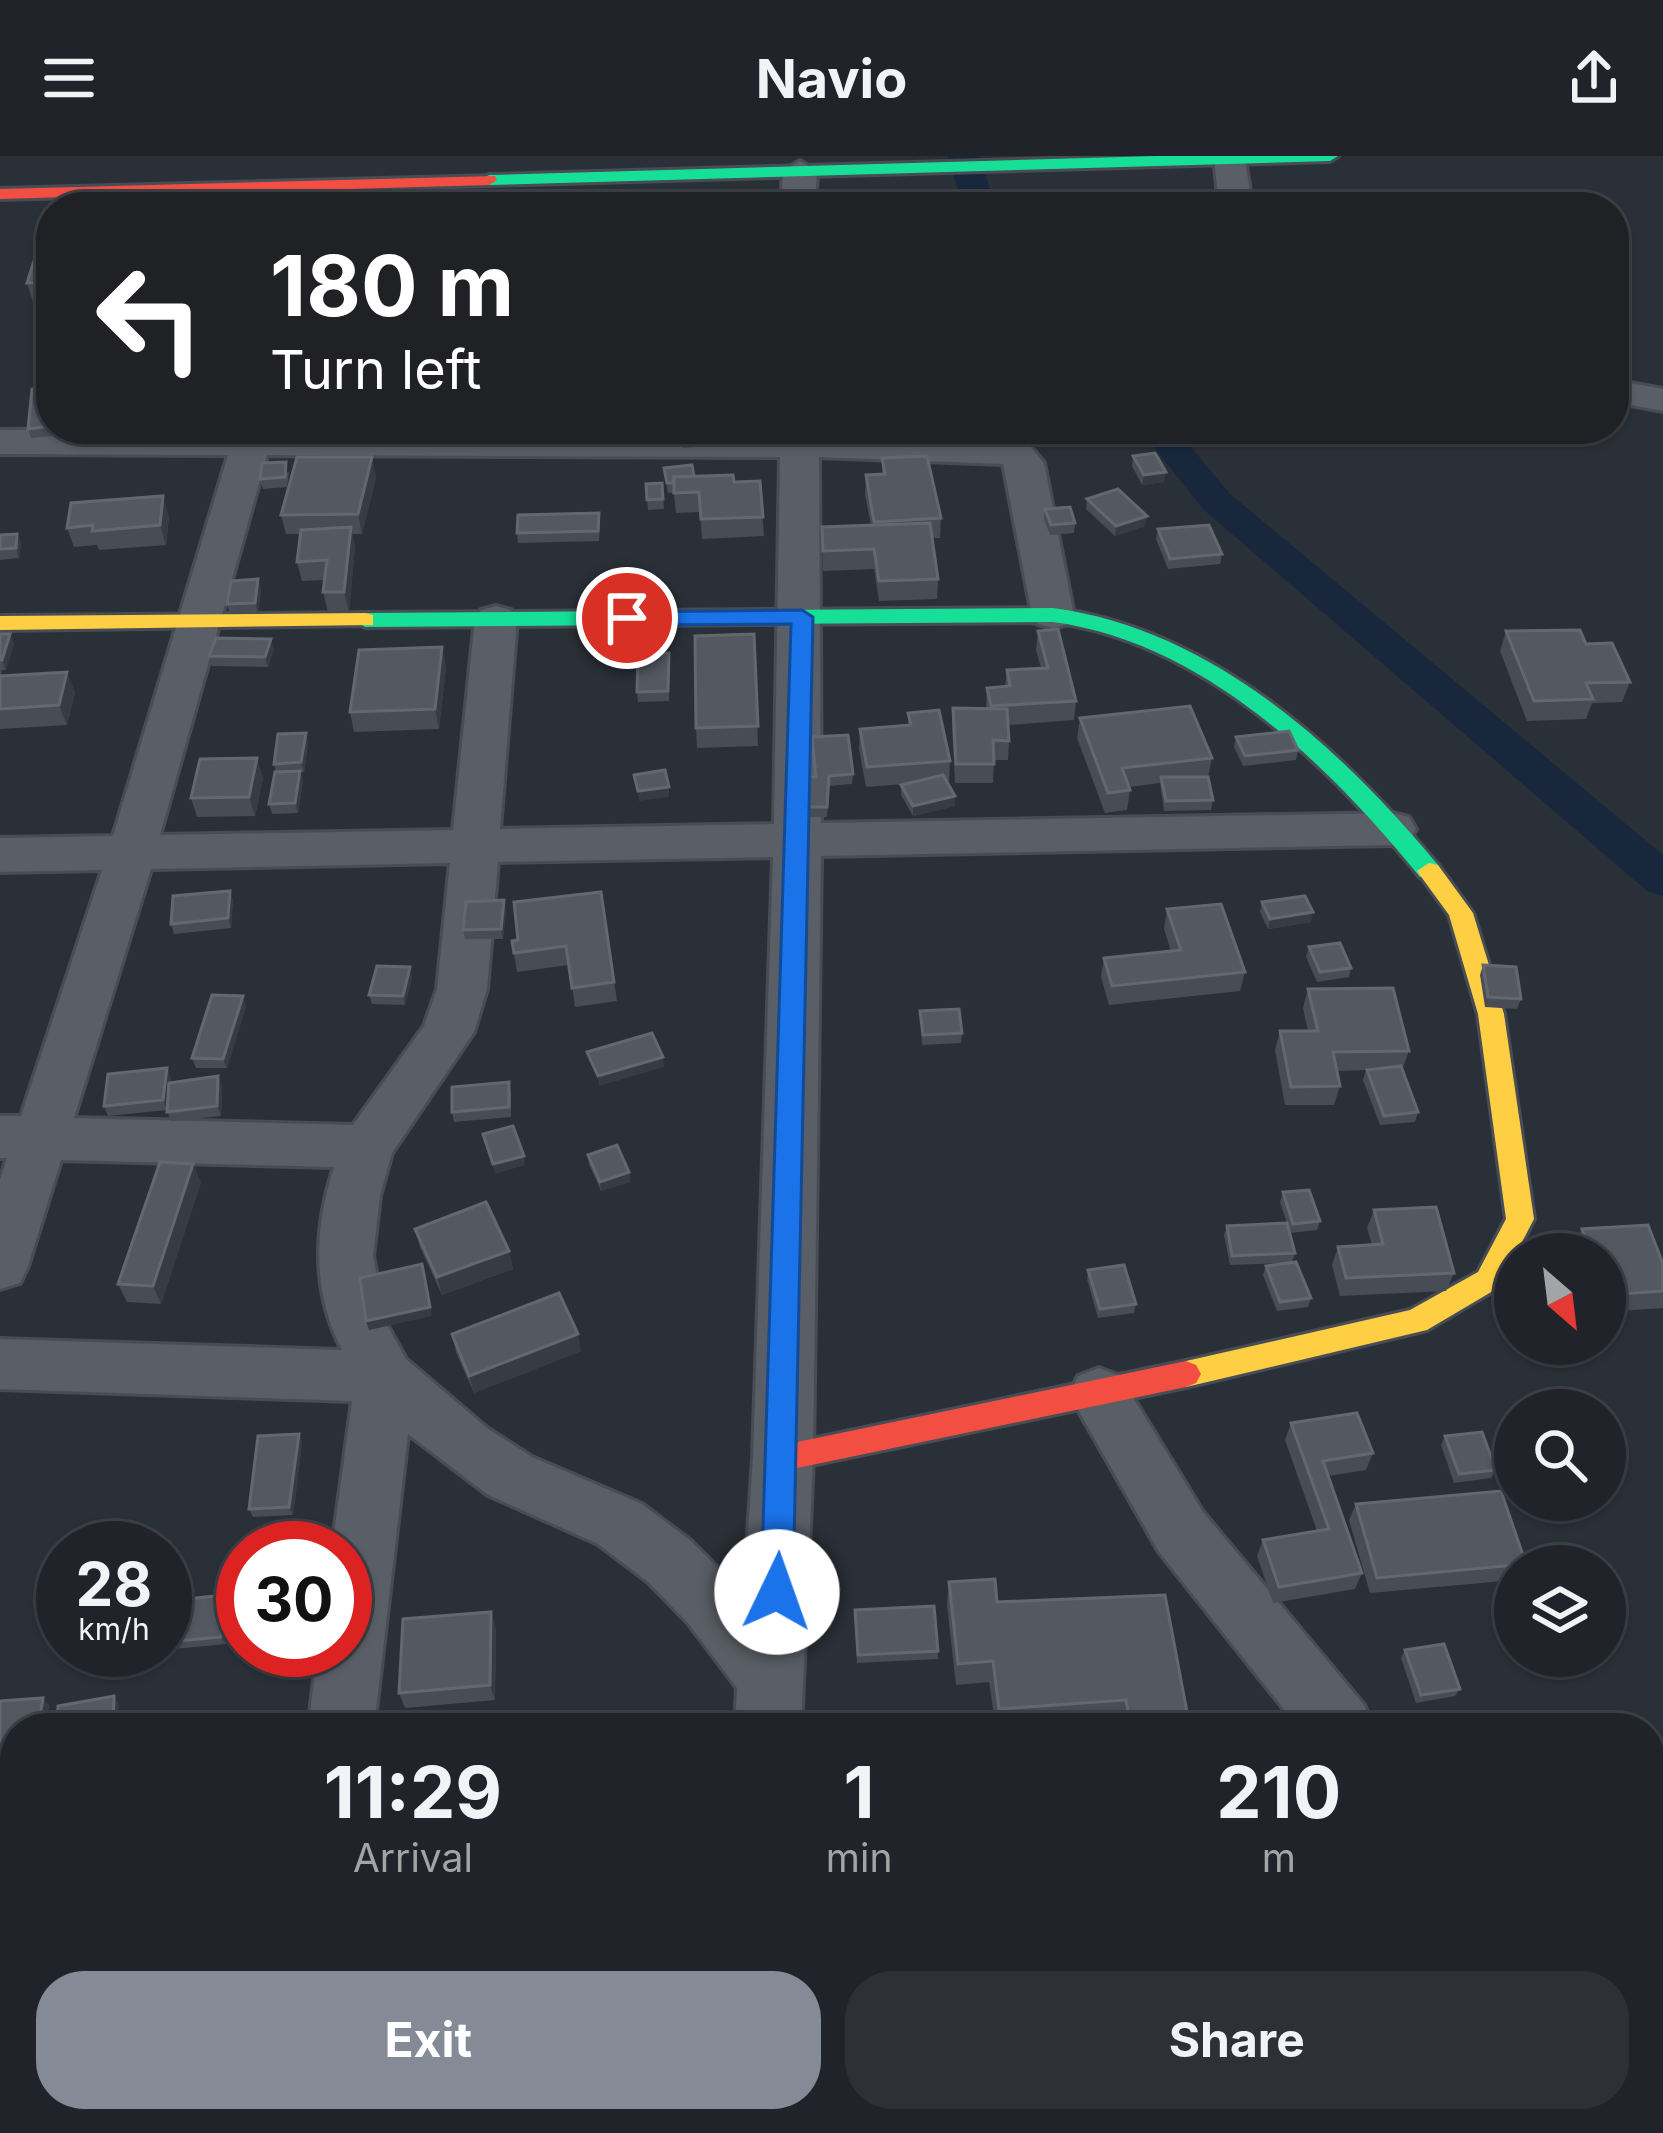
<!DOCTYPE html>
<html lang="en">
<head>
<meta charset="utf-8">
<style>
	:root { --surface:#20242a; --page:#2d3036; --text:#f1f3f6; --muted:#a2a4a8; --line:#3d4147; --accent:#848b96 }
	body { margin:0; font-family:Inter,sans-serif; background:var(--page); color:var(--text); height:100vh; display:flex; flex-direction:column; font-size:45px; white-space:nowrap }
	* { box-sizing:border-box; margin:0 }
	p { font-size:39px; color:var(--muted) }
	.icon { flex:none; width:66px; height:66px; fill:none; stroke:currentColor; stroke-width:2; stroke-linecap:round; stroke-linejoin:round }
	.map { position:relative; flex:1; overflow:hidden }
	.side { position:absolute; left:0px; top:1557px; width:1665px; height:420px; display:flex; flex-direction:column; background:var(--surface); border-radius:48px 48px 0 0; box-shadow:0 3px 9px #0004,0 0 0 3px var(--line) }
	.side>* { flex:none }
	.banner { position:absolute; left:36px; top:36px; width:1593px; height:252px; border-radius:48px; box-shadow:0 3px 9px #0004,0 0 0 3px var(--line); background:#202124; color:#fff; overflow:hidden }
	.needle { width:78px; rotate:152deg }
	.controls { position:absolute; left:1494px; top:1077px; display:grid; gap:24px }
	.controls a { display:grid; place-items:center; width:132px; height:132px; border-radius:50%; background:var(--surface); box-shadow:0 3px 9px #0004,0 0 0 3px var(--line); font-size:60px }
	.speed { position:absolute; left:36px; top:1365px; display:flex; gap:24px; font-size:60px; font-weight:700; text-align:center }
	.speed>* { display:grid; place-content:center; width:156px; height:156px; border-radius:50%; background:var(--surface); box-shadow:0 3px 9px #0004,0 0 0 3px var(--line); line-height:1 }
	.speed small { font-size:30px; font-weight:400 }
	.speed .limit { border:18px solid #d22; background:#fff; color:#111 }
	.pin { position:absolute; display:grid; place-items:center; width:102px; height:102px; color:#fff; margin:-51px; border:6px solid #fff; border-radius:50%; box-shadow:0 3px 12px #0007 }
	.me { position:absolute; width:132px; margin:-66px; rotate:3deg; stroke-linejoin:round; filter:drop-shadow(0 0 9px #0008) }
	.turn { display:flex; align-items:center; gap:42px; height:252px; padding:0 36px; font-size:54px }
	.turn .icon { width:156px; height:156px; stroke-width:2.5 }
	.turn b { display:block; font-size:84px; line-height:102px }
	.eta { display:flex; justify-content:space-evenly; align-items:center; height:204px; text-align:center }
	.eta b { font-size:72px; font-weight:700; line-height:84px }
	.cta { display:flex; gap:24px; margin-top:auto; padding:24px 36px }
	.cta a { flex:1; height:138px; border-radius:48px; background:var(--accent); color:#fff; font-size:48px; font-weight:700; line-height:138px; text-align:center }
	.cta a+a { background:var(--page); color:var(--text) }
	header { display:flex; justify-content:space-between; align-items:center; height:156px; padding:0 36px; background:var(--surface); font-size:54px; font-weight:700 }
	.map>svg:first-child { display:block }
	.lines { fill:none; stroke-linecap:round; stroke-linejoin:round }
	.canal { fill:#19273c; fill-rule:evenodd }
	.street-casing { stroke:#484c55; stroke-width:6 }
	.fast-casing { stroke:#484c55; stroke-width:6 }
	.slow-casing { stroke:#484c55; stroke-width:6 }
	.jam-casing { stroke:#484c55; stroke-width:6 }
	.street { fill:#5a5e66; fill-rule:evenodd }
	.fast { fill:#16e098; fill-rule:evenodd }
	.slow { fill:#ffcf43; fill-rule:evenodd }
	.jam { fill:#f24e42; fill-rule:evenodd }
	.wall { fill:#474c55 }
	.shaded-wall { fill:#373c44 }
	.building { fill:#535861; stroke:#626872; stroke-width:3 }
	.route { fill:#1a73e8; stroke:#114b97; stroke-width:3 }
</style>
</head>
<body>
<header><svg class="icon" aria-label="menu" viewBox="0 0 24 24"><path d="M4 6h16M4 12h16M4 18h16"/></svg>Navio<svg class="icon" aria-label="share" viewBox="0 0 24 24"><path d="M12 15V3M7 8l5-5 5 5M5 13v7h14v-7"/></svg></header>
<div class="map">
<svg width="1663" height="1977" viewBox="0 0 1663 1977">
	<rect width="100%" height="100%" fill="#2a3038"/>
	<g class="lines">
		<g class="canal">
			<polygon points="948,0 980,0 995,51 963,51"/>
			<polygon points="1139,273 1176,273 1230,338 1663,699 1663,740 1647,735 1204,354"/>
		</g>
		<g class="street-casing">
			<g id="street">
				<polygon points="1214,0 1244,0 1253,51 1219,51"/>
				<polygon points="800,5 817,15 815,51 781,51 783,15"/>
				<polygon points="1614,224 1663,233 1663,255 1614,246"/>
				<path d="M236,273L780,277V273H818L819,278L999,283L1030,290L1044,307L1074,459L1068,468L1053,472L1038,468L1032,459L1003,308L819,301L821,667L1392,657L1409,661L1416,673L1409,685L1392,689L821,700L813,1302L801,1572H735L737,1532L688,1467L647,1425L598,1388L488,1339L408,1278L374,1572H308L318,1494H345V1392H332L352,1245L0,1233V1183L342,1194C312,1136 314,1072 334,1011L61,1004L28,1110L20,1127L0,1133V1024L7,1002H0V960H21L102,714L0,716V682L113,680L228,299L0,298V274ZM267,299L780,301L774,668L500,673L517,463L511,454L496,450L481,454L475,463L453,674L160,679ZM773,701L753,1302L744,1438L691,1385L642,1348L532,1301L487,1272L406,1203L386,1167L373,1100L380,1040L392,997L474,876L487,833L498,706ZM450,707L437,833L424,870L353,969L74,962L151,713Z"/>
				<polygon points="1099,1212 1120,1220 1203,1356 1364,1549 1374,1572 1299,1572 1159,1396 1069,1238 1078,1220"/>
				<rect x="0" y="1605" width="15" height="68"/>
				<polygon points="1650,1928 1663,1933 1663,1977 1612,1977 1606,1962 1650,1962"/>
				<polygon points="232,1962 306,1962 304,1977 230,1977"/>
				<polygon points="881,1962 957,1962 963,1977 887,1977"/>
			</g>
		</g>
		<g class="fast-casing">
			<g id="fast">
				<polygon points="1156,0 1338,0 1330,5 489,29 481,24 489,19"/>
				<path d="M1053,452C1211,473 1339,590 1438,709L1441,715L1438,721H1420C1328,608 1203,486 1053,466L365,471L354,464L365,457Z"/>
			</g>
		</g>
		<g class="slow-casing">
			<g id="slow">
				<polygon points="365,457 373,459 373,469 0,474 0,460"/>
				<polygon points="1429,707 1438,709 1473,757 1504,858 1534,1063 1498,1132 1427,1174 1186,1231 1176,1227 1171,1218 1176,1209 1186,1205 1410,1154 1478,1116 1506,1063 1478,858 1449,759 1417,715"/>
			</g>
		</g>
		<g class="jam-casing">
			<g id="jam">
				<polygon points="495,20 497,24 489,29 0,43 0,33"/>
				<polygon points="1186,1205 1196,1209 1201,1218 1196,1227 1186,1231 783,1315 772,1311 768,1302 772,1293 783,1289"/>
			</g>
		</g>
		<use href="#street" class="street"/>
		<use href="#fast" class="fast"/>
		<use href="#slow" class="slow"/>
		<use href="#jam" class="jam"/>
	</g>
	<g class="wall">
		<polygon points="51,86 51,145 33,146 27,127"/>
		<polygon points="51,231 51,273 55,273 54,280 31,282 28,273"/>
		<polygon points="294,273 392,273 393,283 299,291"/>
		<polygon points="451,273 496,273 494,288 451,288"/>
		<polygon points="682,273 708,273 709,290 683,292"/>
		<polygon points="1133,300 1164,326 1142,329 1132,310"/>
		<polygon points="882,302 941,362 940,382 932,382 938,423 937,443 879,445 874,413 823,415 822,371 871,369 865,339 866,319 882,318"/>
		<polygon points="664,312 694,320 734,326 760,325 764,380 702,383 700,356 676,357 674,337 668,337"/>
		<polygon points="289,316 287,331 263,333 260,323"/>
		<polygon points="376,321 362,378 352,378 355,391 349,455 328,456 323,436 325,424 302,425 297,406 300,378 286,378 281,359"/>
		<polygon points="662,327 664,353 648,354 646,328"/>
		<polygon points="1087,343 1145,370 1115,380 1086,353"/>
		<polygon points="1045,353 1075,367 1074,377 1050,379 1044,363"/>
		<polygon points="169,360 166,389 99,394 97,389 74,391 67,372"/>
		<polygon points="600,367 599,385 518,387 517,377"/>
		<polygon points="1158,373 1222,398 1220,408 1168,413 1156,383"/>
		<polygon points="17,378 21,388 19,402 0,404 0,379"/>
		<polygon points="261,433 258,457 230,458 227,448"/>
		<polygon points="1038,475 1076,545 1074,564 1008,569 1009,585 1008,604 994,604 993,627 955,627 952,572 953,552 986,553 987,532 1005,530 1007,514 1041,512 1036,494"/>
		<polygon points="1506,475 1586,488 1630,526 1622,546 1592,547 1586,563 1527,565 1500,495"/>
		<polygon points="0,478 10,478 14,488 6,514 2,514 1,520 75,536 67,569 0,573"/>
		<polygon points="754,478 758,590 697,592 696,572"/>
		<polygon points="442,491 446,511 439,573 354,576 350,556"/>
		<polygon points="274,493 268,511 212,510 209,500"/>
		<polygon points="669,507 669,545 638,546 637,536"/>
		<polygon points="908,557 950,605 949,625 947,625 955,640 955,650 913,660 901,639 901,629 904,628 866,631 859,593 860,573 908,569"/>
		<polygon points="1080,562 1212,602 1208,621 1213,644 1211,654 1164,655 1160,627 1129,631 1130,634 1127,654 1105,657 1077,582"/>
		<polygon points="306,577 308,587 304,616 300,616 303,625 298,657 272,658 269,648 276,616 274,608"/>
		<polygon points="1236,581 1298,594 1296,604 1243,610 1234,591"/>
		<polygon points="853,618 852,628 829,630 827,661 793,661 792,651 815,621"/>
		<polygon points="263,622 255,660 197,661 191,642"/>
		<polygon points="230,735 233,745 231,772 174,778 171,768"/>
		<polygon points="601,736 617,845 575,851 569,809 517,816 512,785 518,784"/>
		<polygon points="1262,746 1311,766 1268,773 1260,756"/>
		<polygon points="1167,753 1245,816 1240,835 1109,849 1101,821 1104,802 1171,795 1164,773"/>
		<polygon points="506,754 503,783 465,783 463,774"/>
		<polygon points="1309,791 1351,812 1349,821 1317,826 1306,801"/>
		<polygon points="1483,809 1521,843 1517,853 1485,851 1480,819"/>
		<polygon points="412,821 405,849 372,848 369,839"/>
		<polygon points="1308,833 1409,895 1402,914 1418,956 1415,966 1380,969 1363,924 1366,914 1336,915 1340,930 1334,949 1285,949 1275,894 1280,875 1308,875 1303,852"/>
		<polygon points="246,850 227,912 196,912 192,902"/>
		<polygon points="920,855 962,877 961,887 922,889"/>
		<polygon points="171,922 170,926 222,930 221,960 171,965 167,954 108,960 104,950"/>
		<polygon points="511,936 511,961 454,966 452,956"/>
		<polygon points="588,999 629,1016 630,1026 601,1035 589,1008"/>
		<polygon points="201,1026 161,1148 127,1146 118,1128"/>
		<polygon points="1283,1036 1320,1065 1317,1074 1290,1077 1295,1097 1292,1106 1311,1142 1308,1151 1277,1155 1263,1119 1266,1110 1290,1107 1230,1109 1224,1079 1227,1070 1287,1067 1280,1046"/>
		<polygon points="1374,1054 1454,1117 1446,1135 1340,1140 1332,1109 1338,1091 1372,1089 1367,1072"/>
		<polygon points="415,1073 509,1095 513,1113 442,1139 420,1091"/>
		<polygon points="1582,1073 1663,1108 1663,1152 1605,1156 1605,1098 1575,1098 1573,1091"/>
		<polygon points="1088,1114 1136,1148 1134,1157 1098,1162 1087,1123"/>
		<polygon points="452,1178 581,1195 474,1237 456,1196"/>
		<polygon points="1291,1267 1373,1297 1366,1314 1328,1320 1362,1417 1355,1433 1273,1447 1257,1400 1263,1384 1317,1375 1285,1284"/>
		<polygon points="299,1278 302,1287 293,1359 253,1361 249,1353"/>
		<polygon points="1445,1280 1496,1314 1491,1322 1454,1327 1441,1289"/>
		<polygon points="1356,1348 1526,1408 1525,1410 1515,1410 1515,1424 1370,1437 1349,1364"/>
		<polygon points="949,1426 997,1446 1190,1572 1121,1572 1120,1565 996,1572 989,1526 956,1529 947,1449"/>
		<polygon points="165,1445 230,1447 226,1488 143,1496 141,1494 165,1494"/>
		<polygon points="855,1454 938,1495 938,1503 857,1507"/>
		<polygon points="496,1471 495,1544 405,1552 399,1537"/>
		<polygon points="1405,1494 1460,1533 1455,1540 1416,1547 1401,1502"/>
		<polygon points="0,1545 49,1549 45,1572 15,1572 15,1597 0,1598"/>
	</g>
	<g class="shaded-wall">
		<polygon points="372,301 376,321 362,378 358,358"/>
		<polygon points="1166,316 1164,326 1142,329 1144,319"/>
		<polygon points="163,340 169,360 166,389 160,369"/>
		<polygon points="1147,360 1145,370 1115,380 1116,370"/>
		<polygon points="351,371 355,391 349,455 344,436"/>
		<polygon points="17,378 21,388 19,402 16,392"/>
		<polygon points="258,423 261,433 258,457 255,447"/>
		<polygon points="10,478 14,488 6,514 2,504"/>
		<polygon points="271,483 274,493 268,511 265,501"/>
		<polygon points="442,491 446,511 439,573 435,553"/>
		<polygon points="67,516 75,536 67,569 59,549"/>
		<polygon points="306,577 308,587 304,616 301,606"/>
		<polygon points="257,602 263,622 255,660 249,641"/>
		<polygon points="300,615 303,625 298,657 295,647"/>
		<polygon points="669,631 669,641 639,645 638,635"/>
		<polygon points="955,640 955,650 913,660 913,650"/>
		<polygon points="230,735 233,745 231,772 228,762"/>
		<polygon points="504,744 506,754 503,783 501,773"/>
		<polygon points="1313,756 1311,766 1268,773 1270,763"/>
		<polygon points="410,811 412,821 405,849 403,840"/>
		<polygon points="243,840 246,850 227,912 223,903"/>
		<polygon points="663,901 664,911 599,930 598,920"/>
		<polygon points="167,912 171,922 167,954 163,944"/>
		<polygon points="218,920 222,930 221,960 217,950"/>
		<polygon points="524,1000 525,1009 495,1018 493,1008"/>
		<polygon points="193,1008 201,1026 161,1148 153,1130"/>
		<polygon points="629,1016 630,1026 601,1035 600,1026"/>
		<polygon points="509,1095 513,1113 442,1139 437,1121"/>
		<polygon points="422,1108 432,1160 369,1174 366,1165"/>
		<polygon points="578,1178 581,1195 474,1237 469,1220"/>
		<polygon points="299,1278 302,1287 293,1359 289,1351"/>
		<polygon points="226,1439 230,1447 226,1488 221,1481"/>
		<polygon points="491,1456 496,1471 495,1544 490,1529"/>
		<polygon points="114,1540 119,1548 118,1572 113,1572"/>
		<polygon points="43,1542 49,1549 45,1572 38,1572"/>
	</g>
	<g class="building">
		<polygon points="40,86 51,86 51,126 27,127"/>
		<polygon points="51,231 51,270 28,273 32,233"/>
		<polygon points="451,273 493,273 492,278 450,278"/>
		<polygon points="682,273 708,273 708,280 683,282"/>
		<polygon points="1155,297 1166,316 1144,319 1133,300"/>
		<polygon points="927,300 941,362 874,366 866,319 885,318 882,302"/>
		<polygon points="297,301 372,301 358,358 281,359"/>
		<polygon points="286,306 285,321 260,323 262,307"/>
		<polygon points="692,309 694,320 674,321 674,327 667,327 664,312"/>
		<polygon points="733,319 734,326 760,325 763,361 701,363 699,336 674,337 674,321"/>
		<polygon points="662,327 663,343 647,344 646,328"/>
		<polygon points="1118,333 1147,360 1116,370 1087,343"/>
		<polygon points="163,340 160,369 92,375 93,369 67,372 71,347"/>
		<polygon points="1070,351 1075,367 1051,369 1045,353"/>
		<polygon points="599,357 598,375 517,377 518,359"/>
		<polygon points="930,367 938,423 879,425 874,393 823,395 822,371"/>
		<polygon points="1209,369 1222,398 1170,403 1158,373"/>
		<polygon points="351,371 344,436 323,436 327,404 297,406 301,374"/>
		<polygon points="17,378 16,392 0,393 0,379"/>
		<polygon points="258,423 255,447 227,448 231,425"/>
		<polygon points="1058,473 1076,545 991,550 987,532 1010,530 1007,514 1048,512 1038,475"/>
		<polygon points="1580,474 1586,488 1612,487 1630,526 1586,527 1593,543 1534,545 1506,475"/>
		<polygon points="0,478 10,478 2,504 0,504"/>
		<polygon points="754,478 758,570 696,572 695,480"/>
		<polygon points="216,482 271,483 265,501 209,500"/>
		<polygon points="442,491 435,553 350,556 359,494"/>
		<polygon points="669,497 668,535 637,536 638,498"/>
		<polygon points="67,516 59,549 0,553 0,520"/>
		<polygon points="1190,550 1212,602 1122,612 1130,634 1108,637 1080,562"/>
		<polygon points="953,552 1007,553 1009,585 993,584 994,608 956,608"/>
		<polygon points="939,554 950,605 867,611 860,573 911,569 908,557"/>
		<polygon points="1289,575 1298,594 1245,600 1236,581"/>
		<polygon points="306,577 301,606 274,608 278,578"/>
		<polygon points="848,579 853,618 829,620 827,651 792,651 796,620 816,621 812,581"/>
		<polygon points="257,602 249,641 191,642 200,603"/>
		<polygon points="665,614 669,631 638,635 634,619"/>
		<polygon points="300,615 295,647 269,648 275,616"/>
		<polygon points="943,619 955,640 913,650 901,629"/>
		<polygon points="1161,621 1208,621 1213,644 1166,645"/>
		<polygon points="230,735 228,762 171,768 173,740"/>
		<polygon points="601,736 614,826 572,832 566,790 514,797 512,785 518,784 514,746"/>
		<polygon points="1305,740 1313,756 1270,763 1262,746"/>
		<polygon points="504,744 501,773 463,774 466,746"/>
		<polygon points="1221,748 1245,816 1112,830 1104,802 1181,794 1167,753"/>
		<polygon points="1340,787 1351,812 1320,816 1309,791"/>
		<polygon points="1483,809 1516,811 1521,843 1488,841"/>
		<polygon points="377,810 410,811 403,840 369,839"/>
		<polygon points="1393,832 1409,895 1333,896 1340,930 1291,931 1280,875 1318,875 1308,833"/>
		<polygon points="212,839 243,840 223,903 192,902"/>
		<polygon points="959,853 962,877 923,879 920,855"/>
		<polygon points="652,877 663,901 598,920 587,896"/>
		<polygon points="1401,910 1418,956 1384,960 1367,914"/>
		<polygon points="167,912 163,944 104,950 108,918"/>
		<polygon points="218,920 217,950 167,956 169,927"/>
		<polygon points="509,926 509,951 452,956 452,931"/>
		<polygon points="513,970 524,1000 493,1008 483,978"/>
		<polygon points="617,989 629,1016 600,1026 588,999"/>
		<polygon points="160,1006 193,1008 153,1130 118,1128"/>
		<polygon points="1309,1034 1320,1065 1293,1068 1283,1036"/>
		<polygon points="486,1046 509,1095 437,1121 415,1073"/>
		<polygon points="1436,1051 1454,1117 1346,1122 1338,1091 1383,1088 1374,1054"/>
		<polygon points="1287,1067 1295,1097 1232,1100 1227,1070"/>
		<polygon points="1648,1069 1663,1108 1663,1135 1606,1139 1605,1098 1591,1098 1582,1073"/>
		<polygon points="1296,1106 1311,1142 1280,1146 1266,1110"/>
		<polygon points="422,1108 430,1151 366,1165 360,1122"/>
		<polygon points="1124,1109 1136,1148 1100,1153 1088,1114"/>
		<polygon points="559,1137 578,1178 469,1220 452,1178"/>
		<polygon points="1357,1257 1373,1297 1323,1305 1362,1417 1279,1431 1263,1384 1329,1373 1291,1267"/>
		<polygon points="1482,1276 1496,1314 1459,1318 1445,1280"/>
		<polygon points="299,1278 289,1351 249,1353 258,1280"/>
		<polygon points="1501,1335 1526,1408 1377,1422 1356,1348"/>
		<polygon points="995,1423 997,1446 1165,1439 1190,1572 1131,1572 1126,1544 999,1553 993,1505 958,1508 949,1426"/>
		<polygon points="226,1439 221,1481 165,1486 165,1445"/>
		<polygon points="239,1442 243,1442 243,1483 238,1484"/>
		<polygon points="934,1450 938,1495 858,1499 855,1454"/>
		<polygon points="491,1456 490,1529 399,1537 403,1463"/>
		<polygon points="1444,1488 1460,1533 1421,1539 1405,1494"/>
		<polygon points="114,1540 113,1572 57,1572 58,1550"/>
		<polygon points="43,1542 38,1572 15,1572 15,1590 0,1591 0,1545"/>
	</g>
	<polygon class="route" points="802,454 813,461 793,1436 788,1446 777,1451 765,1446 761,1436 791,468 627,469 616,462 627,456"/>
</svg>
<div class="controls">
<a><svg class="needle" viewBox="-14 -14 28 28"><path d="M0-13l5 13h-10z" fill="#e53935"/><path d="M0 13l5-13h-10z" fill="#a2a4a8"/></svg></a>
<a><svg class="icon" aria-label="search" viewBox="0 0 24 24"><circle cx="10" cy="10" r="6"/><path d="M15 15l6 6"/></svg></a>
<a><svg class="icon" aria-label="layers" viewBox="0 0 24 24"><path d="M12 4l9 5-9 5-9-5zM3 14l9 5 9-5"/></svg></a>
</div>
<div class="speed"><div>28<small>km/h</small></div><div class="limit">30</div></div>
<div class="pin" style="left:627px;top:462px;background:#d93025"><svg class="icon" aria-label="arrive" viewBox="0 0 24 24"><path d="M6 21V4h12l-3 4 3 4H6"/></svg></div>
<svg class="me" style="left:777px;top:1436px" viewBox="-20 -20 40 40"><circle r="19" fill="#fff"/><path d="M0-13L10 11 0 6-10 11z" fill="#1a73e8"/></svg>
<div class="banner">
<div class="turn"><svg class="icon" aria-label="left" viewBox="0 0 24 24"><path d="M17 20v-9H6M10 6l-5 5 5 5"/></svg><div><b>180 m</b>Turn left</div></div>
</div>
<section class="side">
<div class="eta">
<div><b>11:29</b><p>Arrival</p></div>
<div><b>1</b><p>min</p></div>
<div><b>210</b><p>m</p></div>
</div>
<div class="cta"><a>Exit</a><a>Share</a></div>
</section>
</div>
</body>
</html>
